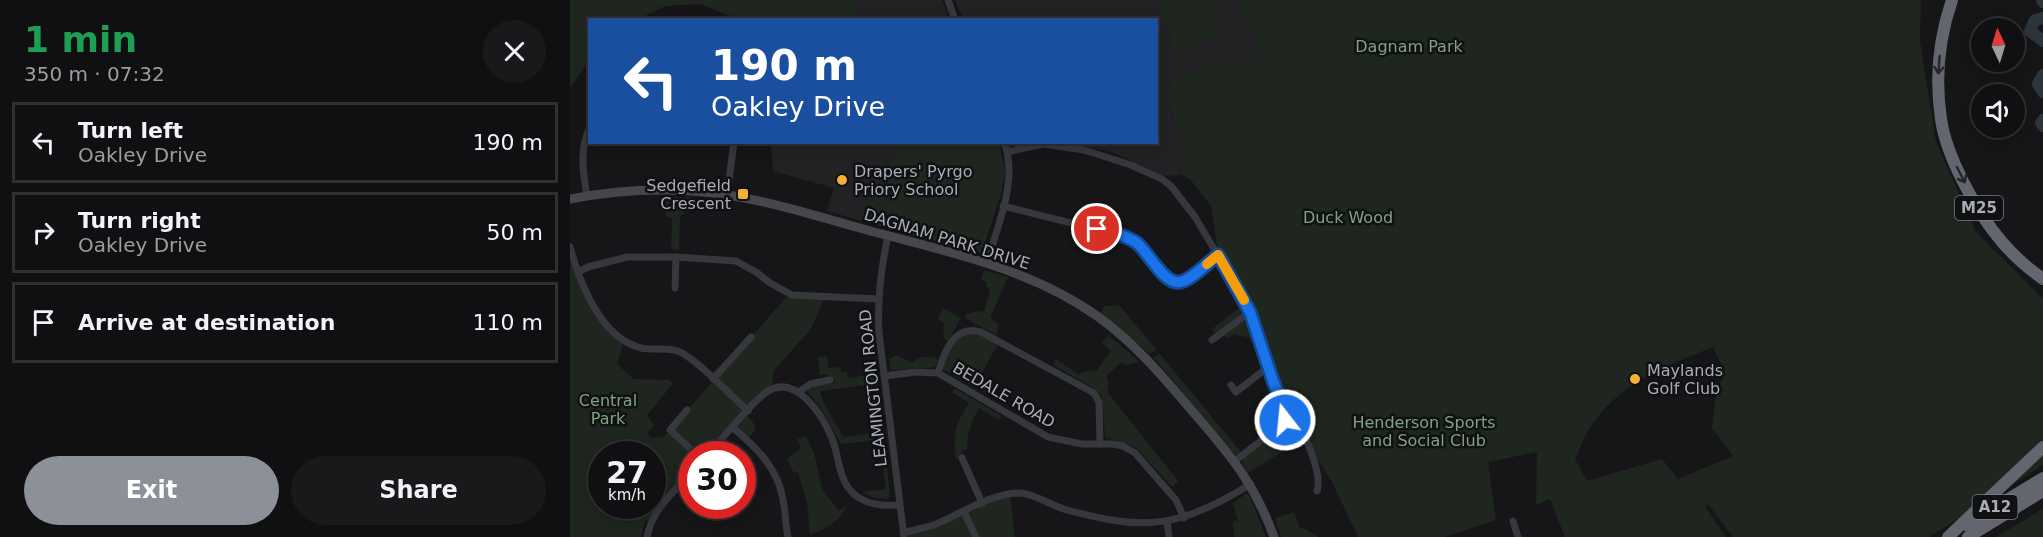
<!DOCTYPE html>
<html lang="en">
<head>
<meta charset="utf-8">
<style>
	:root { --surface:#101012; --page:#19191b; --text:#f1f3f6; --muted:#9c9d9f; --line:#303032; --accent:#8c9099 }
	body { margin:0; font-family:"DejaVu Sans",sans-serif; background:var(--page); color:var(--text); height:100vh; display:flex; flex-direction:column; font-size:22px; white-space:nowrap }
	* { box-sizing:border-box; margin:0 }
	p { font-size:20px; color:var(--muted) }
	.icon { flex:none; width:33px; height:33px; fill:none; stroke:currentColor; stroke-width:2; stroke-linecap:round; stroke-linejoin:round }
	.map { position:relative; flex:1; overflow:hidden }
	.panel { display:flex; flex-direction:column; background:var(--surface); width:570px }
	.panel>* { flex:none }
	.guide { position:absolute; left:18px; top:18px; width:570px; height:126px; border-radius:0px; box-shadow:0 3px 15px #0003,0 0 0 2px var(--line); background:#1a4fa0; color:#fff; overflow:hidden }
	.needle { width:39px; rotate:356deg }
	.controls { position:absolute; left:1401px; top:18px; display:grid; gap:12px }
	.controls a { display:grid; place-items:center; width:54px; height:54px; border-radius:50%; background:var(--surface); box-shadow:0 3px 15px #0003,0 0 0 2px var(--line); font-size:30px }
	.speed { position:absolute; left:18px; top:441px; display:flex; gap:12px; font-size:30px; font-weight:700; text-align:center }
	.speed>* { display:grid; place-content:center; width:78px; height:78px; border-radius:50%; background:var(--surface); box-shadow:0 3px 15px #0003,0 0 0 2px var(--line); line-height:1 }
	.speed small { font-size:15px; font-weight:400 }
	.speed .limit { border:9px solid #d22; background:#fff; color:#111 }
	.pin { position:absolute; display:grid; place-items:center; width:51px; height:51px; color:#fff; margin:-26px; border:3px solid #fff; border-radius:50%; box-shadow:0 2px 6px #0007 }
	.me { position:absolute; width:66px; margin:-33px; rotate:344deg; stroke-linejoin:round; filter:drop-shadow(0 0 4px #0008) }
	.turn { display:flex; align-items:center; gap:21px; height:126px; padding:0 24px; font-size:27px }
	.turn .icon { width:78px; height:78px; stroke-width:2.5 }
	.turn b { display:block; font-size:42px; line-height:51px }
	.round { display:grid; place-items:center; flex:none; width:63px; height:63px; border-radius:32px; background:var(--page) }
	.headline { display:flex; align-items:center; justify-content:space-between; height:102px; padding:0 24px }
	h1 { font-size:36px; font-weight:600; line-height:45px; color:#1e9e55 }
	.button { display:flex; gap:12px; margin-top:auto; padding:12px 24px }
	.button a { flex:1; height:69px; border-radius:36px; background:var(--accent); color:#fff; font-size:24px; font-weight:600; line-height:69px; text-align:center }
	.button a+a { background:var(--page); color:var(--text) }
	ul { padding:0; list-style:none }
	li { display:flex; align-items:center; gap:18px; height:81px; margin:0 12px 9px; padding:0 12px; border:3px solid var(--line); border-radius:0px }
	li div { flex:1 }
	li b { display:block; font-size:22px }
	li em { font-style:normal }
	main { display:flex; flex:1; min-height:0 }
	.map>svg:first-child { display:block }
	.built { fill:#222225 }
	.green { fill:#1e261f; fill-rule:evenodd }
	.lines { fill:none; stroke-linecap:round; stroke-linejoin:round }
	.river { stroke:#2c353c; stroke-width:12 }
	.street { stroke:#37383d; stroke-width:7 }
	.secondary { stroke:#45474d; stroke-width:9 }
	.highway { stroke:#63666e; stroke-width:12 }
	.oneway { stroke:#26262a }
	.route-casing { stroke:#114b97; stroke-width:15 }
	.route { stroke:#1a73e8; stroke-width:10 }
	.slow { stroke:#f59e0b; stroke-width:10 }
	.poi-dot { fill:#f2b134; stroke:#111113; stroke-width:2 }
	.labels { text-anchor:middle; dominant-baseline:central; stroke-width:5; stroke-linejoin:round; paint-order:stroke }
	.shield { fill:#111113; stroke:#7b7e86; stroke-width:1.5 }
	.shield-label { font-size:15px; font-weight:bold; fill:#a8adb8 }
	.park-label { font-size:16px; fill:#7fa381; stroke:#111113 }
	.poi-label { font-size:16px; fill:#a8adb8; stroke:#111113; text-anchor:start }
	.street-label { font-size:16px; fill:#a8adb8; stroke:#111113 }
</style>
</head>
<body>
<main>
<section class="panel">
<div class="headline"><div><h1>1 min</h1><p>350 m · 07:32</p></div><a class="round"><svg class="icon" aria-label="close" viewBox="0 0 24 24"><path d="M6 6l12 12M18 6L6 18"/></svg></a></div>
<ul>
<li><svg class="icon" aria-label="left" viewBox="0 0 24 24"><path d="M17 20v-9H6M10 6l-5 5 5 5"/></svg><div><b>Turn left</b><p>Oakley Drive</p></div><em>190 m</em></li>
<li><svg class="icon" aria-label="right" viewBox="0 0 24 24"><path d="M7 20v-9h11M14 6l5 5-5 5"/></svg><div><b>Turn right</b><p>Oakley Drive</p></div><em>50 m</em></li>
<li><svg class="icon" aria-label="arrive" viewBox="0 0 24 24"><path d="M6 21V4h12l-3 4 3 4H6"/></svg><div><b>Arrive at destination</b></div><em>110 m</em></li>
</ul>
<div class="button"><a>Exit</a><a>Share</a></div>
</section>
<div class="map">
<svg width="1473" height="537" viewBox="0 0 1473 537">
	<rect width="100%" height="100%" fill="#161618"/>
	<g class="built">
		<polygon points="262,0 372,0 379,19 273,19"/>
		<polygon points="385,0 668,0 692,56 597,103 613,142 611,175 595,176 544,153 513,146 507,149 485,144 440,144 439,143 586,142 586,20 393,19"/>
		<polygon points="201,143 326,143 303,200 285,219 257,211 264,188 203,171"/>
	</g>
	<g class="green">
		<polygon points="0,0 285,0 290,19 168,19 130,4 96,6 69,19 20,20 19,61 0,88"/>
		<polygon points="588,0 643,0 654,33 604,49"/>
		<path d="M668,0H1351L1350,41L1366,142L1406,232L1473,299V465L1359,537H1163L1138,504L1135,507L1156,537H995L980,499L966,505L967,452L918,462L926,520L875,537H788L762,482L735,438L678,473L673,465L672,459L721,422L708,391L682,300L648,252L641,206L620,179L611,175L613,142L597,103L602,77L691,56ZM1143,347L1155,372L1146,393L1142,428L1163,456L1108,479L1092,459L1017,481L1005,459C1010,449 1014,436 1021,426C1051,382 1096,366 1143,347Z"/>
		<polygon points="326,143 429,143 435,170 432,191 411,254 285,219 303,200"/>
		<path d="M95,197H124C121,206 119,211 110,216L109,250L101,249L102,218L96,217Z"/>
		<path d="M4,262L30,318L54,342L47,364L64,379L99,380L103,384L77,415L84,426L78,432L80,437L92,438L100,430L219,294L255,297L241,329L204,370L201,389L175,414L182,420L186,430L177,439L163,428L138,454H122L121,473L81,520L75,521L71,537H0V263ZM32,454H82V506H32Z"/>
		<polygon points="414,270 438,277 420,318 429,324 426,335 395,318 397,314 408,311 414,312 420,289 416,287 417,282 411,280"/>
		<polygon points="549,305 586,349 580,354 530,313 535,306"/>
		<polygon points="373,308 391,318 378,341 374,338 373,327 375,324 368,319"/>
		<polygon points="669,308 681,338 663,334 658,338 648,333 645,334 642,329"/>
		<path d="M398,333L410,334L428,344L404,387L372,369C375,354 384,338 398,333Z"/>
		<polygon points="538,335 570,362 555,365 552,362 536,376 538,380 538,393 608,481 602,487 564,446 535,437 532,397 524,388 483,365 486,359 509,375 511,372 527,370 541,351 532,343"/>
		<polygon points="590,354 671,452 668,455 664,454 583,357"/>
		<path d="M327,355L342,363C349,356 357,355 368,359L365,367L321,370L319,359Z"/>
		<path d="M257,356L259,368L271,367V372H277L278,378L306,374L320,495L318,499L304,498L292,492L316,489L310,440L271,444L252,410L236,390L242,387L265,383V379L260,380L258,374L250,375L248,357ZM304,384L309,432L273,437C266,422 253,407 250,391Z"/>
		<path d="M384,388L432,416L429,420L409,408C401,422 397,433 397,449L392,451V458L386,459C383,435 385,424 399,403L382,392Z"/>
		<path d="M236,436L244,453L252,489L269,511L278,505C268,521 258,530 240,534L237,503L228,472L224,473L217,459L231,448L227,439Z"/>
		<polygon points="440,494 445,537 339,537 338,532"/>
		<polygon points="676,494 679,495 696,537 664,537 663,522 668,520 663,503"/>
		<polygon points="1473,509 1473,537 1426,537"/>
		<polygon points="724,512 730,529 733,528 748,537 711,537 705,518"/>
	</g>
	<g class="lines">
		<g class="river">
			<polyline points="1472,0 1473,2"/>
			<polyline points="1473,18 1465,20 1460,31 1473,41"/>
			<polyline points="1473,75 1468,84 1473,92"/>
			<polyline points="1473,120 1471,123 1473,126"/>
		</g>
		<g class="street">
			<polyline points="378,0 385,20"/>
			<polyline points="437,152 473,144 514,150 561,165 592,179 601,186 625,217 675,301 716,416 711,425 665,461"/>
			<polyline points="157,195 164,142"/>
			<path d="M17,196C13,172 9,150 20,127"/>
			<polyline points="433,206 557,237 567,244 599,281 607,283 615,280 648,255"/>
			<path d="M318,236C311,268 307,299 309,333L334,537"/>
			<path d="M0,247C10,284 31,338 71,348C84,351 101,346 112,353C134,366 159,394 178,411"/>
			<path d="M417,263C427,226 449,180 434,142"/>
			<polyline points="8,272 18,267 57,257 106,257 166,261 186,272 200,283 222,295 308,299"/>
			<polyline points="105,288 106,257"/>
			<polyline points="642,340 680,312"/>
			<path d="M368,373C374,352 384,324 411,332L524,393L529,402L530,444"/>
			<polyline points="314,376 346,372 368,373 478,437 512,444 542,444 553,446 565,453 606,500 614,518"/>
			<polyline points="143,379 181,337"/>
			<polyline points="661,385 666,392 698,367"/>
			<polyline points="229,392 240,384 260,380"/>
			<polyline points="117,410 100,430 126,454"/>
			<path d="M715,420C721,423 727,426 731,431C739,443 752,477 747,491"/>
			<path d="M163,428C187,448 208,468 213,500C216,512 215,525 218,537"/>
			<path d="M138,454C154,438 180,403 198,391C226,374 252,415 261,436C270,455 267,480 285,495C298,505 313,506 329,505"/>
			<polyline points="392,458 412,503"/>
			<polyline points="394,512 406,537"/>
			<polyline points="943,521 948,537"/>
			<polyline points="597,522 599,537"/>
			<path d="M333,533C343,530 354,528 364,525C391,514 420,493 450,493C466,494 481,506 497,510C577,532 610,527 681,484"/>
			<path d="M77,537C83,508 102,494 122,473"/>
		</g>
		<path class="secondary" d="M0,199C51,189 106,187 158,195C201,202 244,215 286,227C369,250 456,266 527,316C565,343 594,378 623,412C660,455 684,482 704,537"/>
		<g class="highway">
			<path d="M1382,0C1369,38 1365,79 1371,119C1376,156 1407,213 1432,242C1443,255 1459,269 1473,279"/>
			<polyline points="1396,525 1473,478"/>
			<polyline points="1378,537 1473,447"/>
			<polyline points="1398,537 1473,491"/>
		</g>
	</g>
	<defs><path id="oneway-shaft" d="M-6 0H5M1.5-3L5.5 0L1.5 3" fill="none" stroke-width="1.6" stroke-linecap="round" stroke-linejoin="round" transform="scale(1.5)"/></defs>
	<g class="oneway">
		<use href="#oneway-shaft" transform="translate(1369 65) rotate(94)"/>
		<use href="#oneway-shaft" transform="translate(1391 175) rotate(63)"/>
	</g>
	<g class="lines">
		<g class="route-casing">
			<path id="route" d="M527,229C541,232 555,235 567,243C579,253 594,285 610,282C623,279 637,263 648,255L680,312L703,381L715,410V420"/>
		</g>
		<use href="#route" class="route"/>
		<polyline class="slow" points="637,264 648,255 674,300"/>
	</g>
	<g class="poi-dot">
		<circle cx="272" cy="180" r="6"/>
		<rect x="167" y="188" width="12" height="12" rx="3"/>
		<circle cx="1065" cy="379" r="6"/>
	</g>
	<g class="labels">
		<g class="shield">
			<rect x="1385" y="196" width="48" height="24" rx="4.5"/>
			<rect x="1402.5" y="495" width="45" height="24" rx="4.5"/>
		</g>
		<g class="shield-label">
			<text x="1409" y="208">M25</text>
			<text x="1425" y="507">A12</text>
		</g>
		<g class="park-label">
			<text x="839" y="46">Dagnam Park</text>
			<text x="778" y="217">Duck Wood</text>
			<text x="38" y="400">Central<tspan x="38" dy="18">Park</tspan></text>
			<text x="854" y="422">Henderson Sports<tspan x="854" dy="18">and Social Club</tspan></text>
		</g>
		<g class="poi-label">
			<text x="284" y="171">Drapers' Pyrgo<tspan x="284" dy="18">Priory School</tspan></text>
			<text x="161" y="185" text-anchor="end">Sedgefield<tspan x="161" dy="18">Crescent</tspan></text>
			<text x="1077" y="370">Maylands<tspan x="1077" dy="18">Golf Club</tspan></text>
		</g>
		<g class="street-label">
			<text transform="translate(377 239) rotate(17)">DAGNAM PARK DRIVE</text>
			<text transform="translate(303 388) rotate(-96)">LEAMINGTON ROAD</text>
			<text transform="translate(434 395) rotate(30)">BEDALE ROAD</text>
		</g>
	</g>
</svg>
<div class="controls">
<a><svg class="needle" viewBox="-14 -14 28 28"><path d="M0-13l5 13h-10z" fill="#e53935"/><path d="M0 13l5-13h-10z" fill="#9c9d9f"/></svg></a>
<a><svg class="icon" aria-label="sound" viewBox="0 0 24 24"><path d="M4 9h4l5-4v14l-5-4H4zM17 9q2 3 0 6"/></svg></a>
</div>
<div class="speed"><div>27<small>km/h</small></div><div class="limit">30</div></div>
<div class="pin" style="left:527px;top:229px;background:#d93025"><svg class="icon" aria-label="arrive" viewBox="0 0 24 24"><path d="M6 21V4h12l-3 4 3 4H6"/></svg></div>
<svg class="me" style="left:715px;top:420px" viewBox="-20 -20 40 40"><circle r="17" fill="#1a73e8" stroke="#fff" stroke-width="3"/><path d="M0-11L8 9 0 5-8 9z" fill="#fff"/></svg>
<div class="guide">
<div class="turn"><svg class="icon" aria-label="left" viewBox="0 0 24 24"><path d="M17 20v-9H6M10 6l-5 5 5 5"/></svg><div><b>190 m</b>Oakley Drive</div></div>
</div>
</div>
</main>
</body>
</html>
